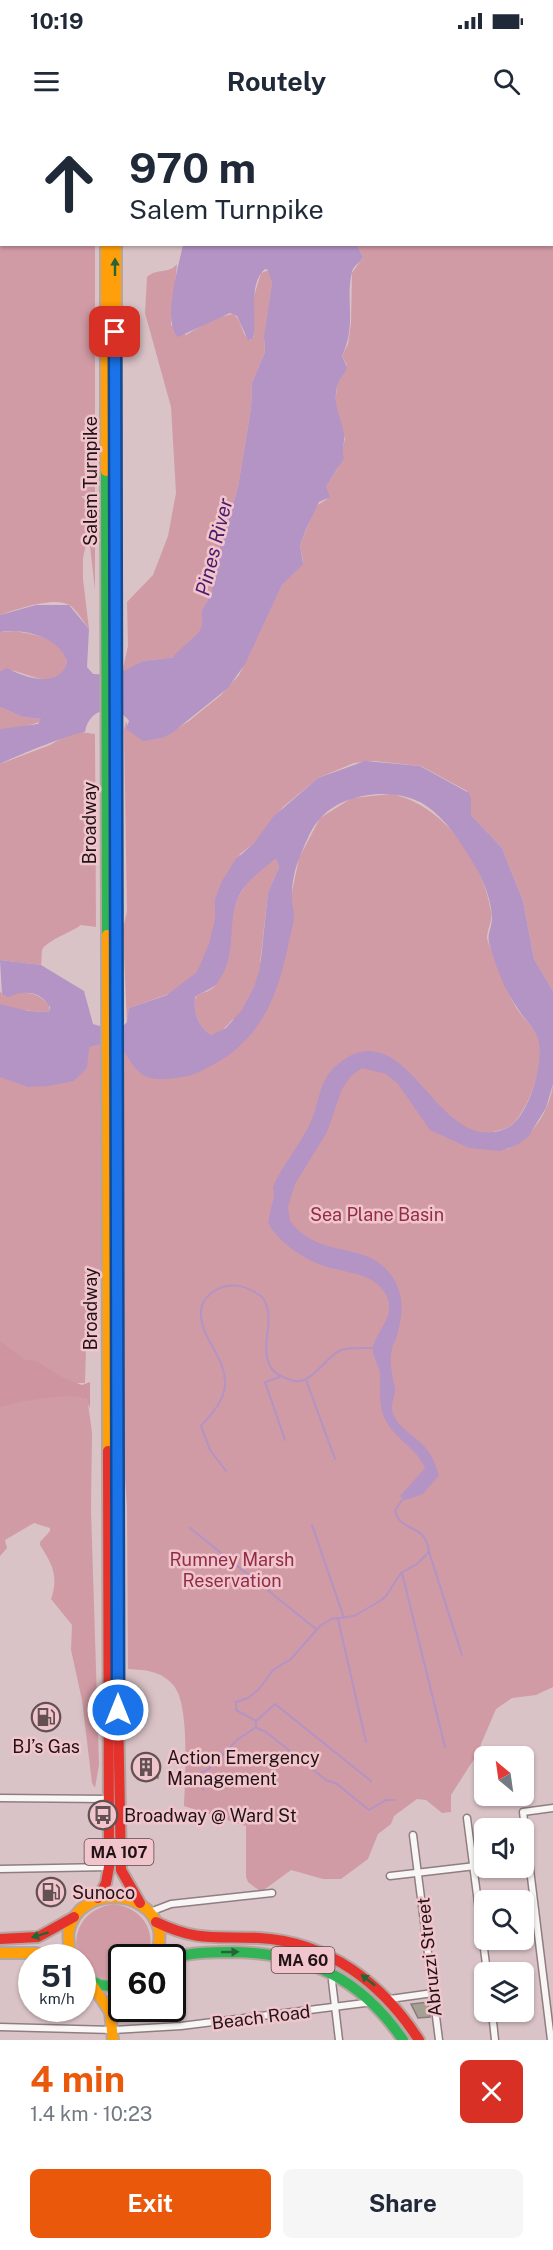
<!DOCTYPE html>
<html lang="en">
<head>
<meta charset="utf-8">
<style>
	:root { --surface:#fff; --page:#f6f6f7; --text:#1f2937; --muted:#747a83; --accent:#ea580c }
	body { margin:0; font-family:"Public Sans",sans-serif; background:var(--page); color:var(--text); height:100vh; display:flex; flex-direction:column; font-size:22px; white-space:nowrap }
	* { box-sizing:border-box; margin:0 }
	p { font-size:20px; color:var(--muted) }
	.icon { flex:none; width:33px; height:33px; fill:none; stroke:currentColor; stroke-width:2; stroke-linecap:round; stroke-linejoin:round }
	.map { position:relative; height:1920px; overflow:hidden }
	.side { display:flex; flex-direction:column; background:var(--surface); flex:1 }
	.side>* { flex:none }
	.hud { position:absolute; left:0px; top:0px; width:554px; height:126px; box-shadow:0 2px 4px #0004; background:#fff; color:var(--text); overflow:hidden }
	.needle { width:39px; rotate:331deg }
	.buttons { position:absolute; left:474px; top:1626px; display:grid; gap:12px }
	.buttons a { display:grid; place-items:center; width:60px; height:60px; border-radius:9px; background:var(--surface); box-shadow:0 2px 4px #0004; font-size:30px }
	.speed { position:absolute; left:18px; top:1824px; display:flex; gap:12px; font-size:30px; font-weight:700; text-align:center }
	.speed>* { display:grid; place-content:center; width:78px; height:78px; border-radius:50%; background:var(--surface); box-shadow:0 2px 4px #0004; line-height:1 }
	.speed small { font-size:15px; font-weight:400 }
	.speed .limit { border:3px solid #111; border-radius:9px; background:#fff; color:#111 }
	.pin { position:absolute; display:grid; place-items:center; width:51px; height:51px; color:#fff; margin:-26px; border-radius:12px; box-shadow:0 3px 9px #0006 }
	.me { position:absolute; width:66px; margin:-33px; rotate:0deg; stroke-linejoin:round; filter:drop-shadow(0 0 4px #0008) }
	.turn { display:flex; align-items:center; gap:21px; height:126px; padding:0 30px; font-size:27px }
	.turn .icon { width:78px; height:78px; stroke-width:2.5 }
	.turn b { display:block; font-size:42px; line-height:51px }
	.round { display:grid; place-items:center; flex:none; width:63px; height:63px; border-radius:9px; background:var(--page) }
	.overview { display:flex; align-items:center; justify-content:space-between; height:102px; padding:0 30px }
	h1 { font-size:36px; font-weight:700; line-height:45px; color:var(--accent) }
	.action { display:flex; gap:12px; margin-top:auto; padding:12px 30px }
	.action a { flex:1; height:69px; border-radius:9px; background:var(--accent); color:#fff; font-size:24px; font-weight:700; line-height:69px; text-align:center }
	.action a+a { background:var(--page); color:var(--text) }
	.status { display:flex; justify-content:space-between; align-items:center; height:42px; padding:0 30px; background:var(--surface); direction:ltr }
	.status svg { height:16px; fill:currentColor }
	header { display:flex; justify-content:space-between; align-items:center; height:78px; padding:0 30px; background:var(--surface); font-size:27px; font-weight:700 }
	.map>svg:first-child { display:block }
	.green { fill:#d19ba5 }
	.forest { fill:#ce95a0 }
	.water { fill:#b493c5; fill-rule:evenodd }
	.lines { fill:none; stroke-linecap:round; stroke-linejoin:round }
	.stream { stroke:#b493c5; stroke-width:2 }
	.river { stroke:#b493c5; stroke-width:12 }
	.building { fill:#a5a093; stroke:#857d79; stroke-width:1.5 }
	.street-casing { stroke:#8f7e81; stroke-width:9 }
	.fast-casing { stroke:#b5a5a1; stroke-width:14 }
	.slow-casing { stroke:#b5a5a1; stroke-width:14 }
	.jam-casing { stroke:#b5a5a1; stroke-width:14 }
	.street { stroke:#f9f6f6; stroke-width:6 }
	.fast { stroke:#30b455; stroke-width:10 }
	.slow { stroke:#ff9f0a; stroke-width:10 }
	.jam { stroke:#e5322d; stroke-width:10 }
	.oneway { fill:#286335 }
	.route-casing { stroke:#114b97; stroke-width:15 }
	.route { stroke:#1a73e8; stroke-width:10 }
	.labels { text-anchor:middle; dominant-baseline:central; stroke-width:5; stroke-linejoin:round; paint-order:stroke }
	.shield { fill:#f1c5cc; stroke:#5f484c; stroke-width:1.5 }
	.shield-label { font-size:16px; font-weight:bold; fill:#211215 }
	.street-label { font-size:18px; fill:#211215; stroke:#f1c5cc }
	.park-label { font-size:18px; fill:#922c48; stroke:#f1c5cc }
	.poi-label { font-size:18px; fill:#211215; stroke:#f1c5cc; text-anchor:start }
	.water-label { font-size:20px; font-style:italic; fill:#4b1a6d; stroke:#f1c5cc }
</style>
</head>
<body>
<div class="status"><b>10:19</b><svg viewBox="0 0 49 12"><path d="M0 12V9h3v3zM5 12V6h3v6zM10 12V3h3v9zM15 12V0h3v12zM26 1h20v11H26zM47 4h2v5h-2z"/></svg></div>
<header><svg class="icon" aria-label="menu" viewBox="0 0 24 24"><path d="M4 6h16M4 12h16M4 18h16"/></svg>Routely<svg class="icon" aria-label="search" viewBox="0 0 24 24"><circle cx="10" cy="10" r="6"/><path d="M15 15l6 6"/></svg></header>
<div class="map">
<svg width="553" height="1920" viewBox="0 0 553 1920">
	<rect width="100%" height="100%" fill="#dac3c6"/>
	<g class="green">
		<path d="M0,0H95L2,2V124L95,125V470L90,426V384L87,376H81L85,380L87,420L83,438V459L89,509C84,502 77,491 71,486C55,475 16,490 0,495Z"/>
		<polygon points="395,0 553,0 553,871 534,839 523,781 502,728 471,695 467,671 421,646 374,641 354,643 318,658 283,687 253,724 240,734 204,849 174,872 129,888 127,905 123,808 127,792 124,610 126,601 129,610 146,620 162,618 189,601 221,575 239,555 282,465 303,442 300,425 316,386 327,379 326,367 338,348 345,319 336,292 336,275 338,263 347,245 342,236 348,224 351,203 352,153 363,137 357,125 552,124 552,2"/>
		<path d="M177,144L171,205L186,215L215,198L233,194C243,200 240,215 251,220L254,217V176L261,153L269,150L272,163L264,221L265,232L252,263L251,288L238,367L223,420L212,443V472L202,490V518L197,525L176,537L143,541L122,553L128,526L127,482L153,455L168,416L176,373L171,287L145,193L147,157C157,148 169,154 177,144Z"/>
		<path d="M16,511C37,516 61,517 67,542C57,580 17,543 0,551V512Z"/>
		<polygon points="0,587 23,597 41,599 40,602 19,608 0,609"/>
		<path d="M81,612L95,614L96,807L81,805C72,812 43,822 42,831C41,836 42,840 41,845L0,840V644L50,625L69,614Z"/>
		<path d="M391,674C443,684 483,741 491,791C493,801 487,809 487,818C488,823 492,830 493,835C500,854 507,872 517,889C525,901 536,908 540,923C544,944 528,993 510,1006C506,1009 499,1010 493,1012L507,1029C532,1019 550,990 553,964V1567L536,1575L512,1578L496,1589L476,1636L451,1675V1692L442,1693L426,1680L417,1679L394,1696L391,1704L378,1714L368,1739L341,1759H323L291,1750L261,1772L248,1762L246,1757V1706L184,1686C185,1659 190,1586 174,1566C162,1551 146,1550 128,1549L127,1386L120,1289L124,1200L119,1160L105,1152L88,1162L85,1263H75L88,1283L92,1313L91,1389L99,1645L95,1668L92,1663L82,1580L71,1530L72,1505L51,1479C59,1456 52,1444 40,1425V1422L50,1411V1408L34,1403L5,1420L7,1428L0,1436V924L128,914L155,943L231,913L233,899C226,907 222,912 211,915C198,906 195,896 194,881C198,871 206,874 213,868C217,863 222,854 225,848C231,836 230,824 230,811C232,780 248,753 276,739L279,747L268,773L260,843L292,772L299,738L320,698L352,678Z"/>
		<path d="M0,871L2,874C22,873 35,869 49,885V892L18,890L0,884Z"/>
		<path d="M114,1784C142,1788 157,1810 148,1837L122,1838L121,1859C68,1865 58,1792 114,1784Z"/>
	</g>
	<path class="forest" d="M0,1221L26,1240L36,1241L62,1257L82,1265L90,1262V1288L86,1279C74,1271 16,1282 0,1287Z"/>
	<g class="water">
		<path d="M183,125H357L363,137C360,143 353,146 352,152C345,180 357,204 342,236L347,247C345,254 340,257 338,264C331,285 342,297 344,315C345,324 341,329 344,338L326,367L330,377L319,382L307,407L300,425L303,444L282,465L245,544L228,568L172,613L162,618L143,621L126,609L129,601C115,582 88,589 85,612C75,612 11,638 0,644V609L38,604L41,599L23,597L0,587V551L7,548C25,558 60,569 67,542C61,517 22,508 0,512V495L36,485H69L89,509L87,547L93,554L116,555L143,541L176,537L197,525L202,518V490L212,472V444L223,420L238,367L251,288L252,263L265,232L264,217L272,163L268,150L265,149C247,165 258,198 253,219L248,220L237,196L230,193L178,217C162,203 179,144 183,125Z"/>
		<path d="M365,641L420,646L469,673L471,679V695L502,728L523,781L534,839L553,871V964L546,988L528,1017L517,1025L500,1031L469,1028L430,1010L398,964L386,954L362,948L351,956L342,969L327,1012L295,1064L288,1087L290,1101C318,1138 359,1122 385,1148C405,1168 404,1191 397,1216C396,1220 393,1224 392,1228C389,1246 392,1252 395,1268C396,1274 392,1280 392,1286C391,1306 419,1317 428,1331C434,1339 436,1347 439,1355L423,1374L405,1380L400,1376L425,1348C417,1328 394,1319 385,1299C378,1285 381,1269 380,1254C379,1246 375,1240 373,1233C370,1216 400,1196 385,1173C372,1152 345,1153 324,1146C304,1139 277,1122 268,1102L274,1076L273,1067C283,1044 299,1026 310,1004C317,989 318,972 326,958C331,949 344,938 354,934C414,910 442,1038 507,1008C529,998 545,940 538,919C534,907 525,900 518,889C504,869 495,845 489,822C487,814 492,807 492,798C492,781 482,756 472,741C459,720 446,699 425,685C395,666 341,672 318,701C310,710 304,727 299,739C294,750 291,769 292,781C292,787 295,793 294,799C282,853 275,902 226,937C213,945 197,955 182,957C142,963 140,957 120,925L107,922L89,927L87,948L74,961L48,966L28,967L0,957V884L28,891L49,892L50,887C40,871 25,870 8,877L2,874L0,840L41,845L84,871L93,904L103,907H122L127,902L129,888L167,875L197,852L209,824L215,799V779L222,761L235,740L253,724L274,696L318,658ZM276,739L279,747L268,773L260,848L254,867L242,890L226,908L211,915C198,906 193,893 195,877C203,871 212,870 218,862C245,825 215,788 258,753C264,748 269,743 276,739Z"/>
	</g>
	<g class="lines">
		<g class="stream">
			<polyline points="280,1257 265,1262 285,1320"/>
			<polyline points="306,1260 335,1339"/>
			<path d="M226,1351L210,1330L201,1306C211,1295 224,1281 225,1265C227,1237 199,1218 201,1191C201,1185 205,1179 209,1175C226,1160 246,1164 263,1178C277,1200 259,1223 270,1246C273,1253 281,1256 288,1259C310,1270 323,1238 341,1230C350,1227 365,1228 374,1228"/>
			<polyline points="312,1405 344,1498"/>
			<polyline points="190,1408 316,1509"/>
			<polyline points="429,1432 462,1535"/>
			<polyline points="402,1453 445,1627"/>
			<polyline points="338,1499 366,1622"/>
			<path d="M256,1601L236,1590V1582L248,1578L259,1569L273,1550L291,1539L320,1506L331,1499L354,1496L380,1481L386,1476L401,1453L417,1444L429,1432C426,1402 399,1413 395,1390L403,1379"/>
			<polyline points="257,1608 266,1612 326,1660 337,1664 369,1690 386,1680 394,1680"/>
			<polyline points="203,1670 199,1653 209,1649 237,1620 256,1607 256,1601 275,1584 371,1661"/>
		</g>
		<polyline class="river" points="179,539 203,517 209,506"/>
	</g>
	<g class="building">
		<polygon points="133,1642 158,1642 158,1658 141,1658 141,1651 133,1651"/>
		<polygon points="428,1882 430,1897 418,1898 411,1884"/>
	</g>
	<g class="lines">
		<g class="street-casing">
			<g id="street">
				<polyline points="0,1678 108,1679"/>
				<polyline points="467,1698 487,1852"/>
				<polyline points="413,1715 439,1920"/>
				<polyline points="0,1749 109,1747"/>
				<polyline points="390,1756 484,1745"/>
				<polyline points="150,1792 171,1784 272,1773"/>
				<polyline points="334,1853 332,1861 339,1920"/>
				<polyline points="390,1879 433,1873"/>
				<polyline points="492,1892 495,1920"/>
				<polyline points="0,1907 113,1910 181,1906 373,1882"/>
				<polyline points="551,1920 523,1692 553,1688"/>
			</g>
		</g>
		<g class="fast-casing">
			<g id="fast">
				<polyline points="106,351 107,815"/>
				<polyline points="115,1241 115,781"/>
				<path d="M172,1838C193,1832 215,1832 236,1832C310,1834 361,1859 403,1920"/>
				<polyline points="82,1855 100,1865 122,1867"/>
				<polyline points="112,1900 122,1883"/>
			</g>
		</g>
		<g class="slow-casing">
			<g id="slow">
				<polyline points="115,0 115,2"/>
				<polyline points="106,124 106,351"/>
				<polyline points="116,387 116,124"/>
				<polyline points="107,815 108,1331"/>
				<polyline points="115,1241 117,1532"/>
				<polyline points="0,1833 36,1833 61,1838"/>
				<path d="M71,1838C70,1830 67,1818 69,1810C79,1766 149,1767 159,1810C161,1818 158,1830 157,1838"/>
				<polyline points="89,1860 110,1892 113,1920"/>
			</g>
		</g>
		<g class="jam-casing">
			<g id="jam">
				<polyline points="106,0 106,2"/>
				<polyline points="115,781 116,387"/>
				<polyline points="117,1532 121,1750 140,1783"/>
				<polyline points="98,1778 106,1763 109,1747 108,1331"/>
				<path d="M156,1802C197,1822 216,1816 259,1818C329,1822 382,1863 419,1920"/>
				<polyline points="0,1819 38,1817 74,1797"/>
			</g>
		</g>
		<use href="#street" class="street"/>
		<use href="#fast" class="fast"/>
		<use href="#slow" class="slow"/>
		<use href="#jam" class="jam"/>
	</g>
	<defs><path id="oneway-solid" d="M-6-.8H1V-3.2L6.5 0L1 3.2V.8H-6Z" transform="scale(1.5)"/></defs>
	<g class="oneway">
		<use href="#oneway-solid" transform="translate(115 147) rotate(-90)"/>
		<use href="#oneway-solid" transform="translate(40 1815) rotate(163)"/>
		<use href="#oneway-solid" transform="translate(230 1832) rotate(-1)"/>
		<use href="#oneway-solid" transform="translate(368 1860) rotate(-142)"/>
	</g>
	<g class="lines">
		<g class="route-casing">
			<polyline id="route" points="115,212 118,1590"/>
		</g>
		<use href="#route" class="route"/>
	</g>
	<defs>
		<g id="fuel-ring" transform="scale(1.5)"><circle r="9.5" fill="#f1c5cc" stroke="#625053" stroke-width="1.5"/><path d="M-5.5-6h7V0h2V4h1.3V-2.5L3-4.5l.8-.8L6-3V5H2.5V1h-1V6h-7ZM-4.2-4.7v3.2H.2V-4.7Z" fill="#625053"/></g>
		<g id="building-ring" transform="scale(1.5)"><circle r="9.5" fill="#f1c5cc" stroke="#625053" stroke-width="1.5"/><path d="M-4-6H4V6H1V3H-1V6H-4ZM-2.5-4.3h1.7v1.8h-1.7ZM.8-4.3h1.7v1.8H.8ZM-2.5-1h1.7V.8h-1.7ZM.8-1h1.7V.8H.8Z" fill="#625053"/></g>
		<g id="bus-ring" transform="scale(1.5)"><circle r="9.5" fill="#f1c5cc" stroke="#625053" stroke-width="1.5"/><path d="M-5-6H5V4H4V6H2V4H-2V6H-4V4H-5ZM-3.5-4V0h7V-4ZM-3.5 1.2v1.5H-2V1.2ZM2 1.2v1.5H3.5V1.2Z" fill="#625053"/></g>
	</defs>
	<g fill-rule="evenodd">
		<use href="#fuel-ring" x="46" y="1597"/>
		<use href="#building-ring" x="146" y="1647"/>
		<use href="#bus-ring" x="103" y="1695"/>
		<use href="#fuel-ring" x="51" y="1772"/>
	</g>
	<g class="labels">
		<g class="shield">
			<rect x="84.5" y="1719" width="69" height="26" rx="4.5"/>
			<rect x="271.5" y="1827" width="63" height="26" rx="4.5"/>
		</g>
		<g class="shield-label">
			<text x="119" y="1732">MA 107</text>
			<text x="303" y="1840">MA 60</text>
		</g>
		<g class="street-label">
			<text transform="translate(90 361) rotate(-90)">Salem Turnpike</text>
			<text transform="translate(89 703) rotate(-90)">Broadway</text>
			<text transform="translate(90 1189) rotate(-90)">Broadway</text>
			<text transform="translate(429 1837) rotate(-96)">Abruzzi Street</text>
			<text transform="translate(261 1897) rotate(-7)">Beach Road</text>
		</g>
		<g class="park-label">
			<text x="377" y="1094">Sea Plane Basin</text>
			<text x="232" y="1439">Rumney Marsh<tspan x="232" dy="21">Reservation</tspan></text>
		</g>
		<g class="poi-label">
			<text x="46" y="1626" text-anchor="middle">BJ’s Gas</text>
			<text x="167" y="1637">Action Emergency<tspan x="167" dy="21">Management</tspan></text>
			<text x="124" y="1695">Broadway @ Ward St</text>
			<text x="72" y="1772">Sunoco</text>
		</g>
		<g class="water-label">
			<text transform="translate(214 427) rotate(-76)">Pines River</text>
		</g>
	</g>
</svg>
<div class="buttons">
<a><svg class="needle" viewBox="-14 -14 28 28"><path d="M0-13l5 13h-10z" fill="#e53935"/><path d="M0 13l5-13h-10z" fill="#747a83"/></svg></a>
<a><svg class="icon" aria-label="sound" viewBox="0 0 24 24"><path d="M4 9h4l5-4v14l-5-4H4zM17 9q2 3 0 6"/></svg></a>
<a><svg class="icon" aria-label="search" viewBox="0 0 24 24"><circle cx="10" cy="10" r="6"/><path d="M15 15l6 6"/></svg></a>
<a><svg class="icon" aria-label="layers" viewBox="0 0 24 24"><path d="M12 4l9 5-9 5-9-5zM3 14l9 5 9-5"/></svg></a>
</div>
<div class="speed"><div>51<small>km/h</small></div><div class="limit">60</div></div>
<div class="pin" style="left:115px;top:212px;background:#d93025"><svg class="icon" aria-label="arrive" viewBox="0 0 24 24"><path d="M6 21V4h12l-3 4 3 4H6"/></svg></div>
<svg class="me" style="left:118px;top:1590px" viewBox="-20 -20 40 40"><circle r="17" fill="#1a73e8" stroke="#fff" stroke-width="3"/><path d="M0-11L8 9 0 5-8 9z" fill="#fff"/></svg>
<div class="hud">
<div class="turn"><svg class="icon" aria-label="ahead" viewBox="0 0 24 24"><path d="M12 20V5M6 11l6-6 6 6"/></svg><div><b>970 m</b>Salem Turnpike</div></div>
</div>
</div>
<section class="side">
<div class="overview"><div><h1>4 min</h1><p>1.4 km · 10:23</p></div><a class="round" style="background:#d93025;color:#fff"><svg class="icon" aria-label="close" viewBox="0 0 24 24"><path d="M6 6l12 12M18 6L6 18"/></svg></a></div>
<div class="action"><a>Exit</a><a>Share</a></div>
</section>
</body>
</html>
